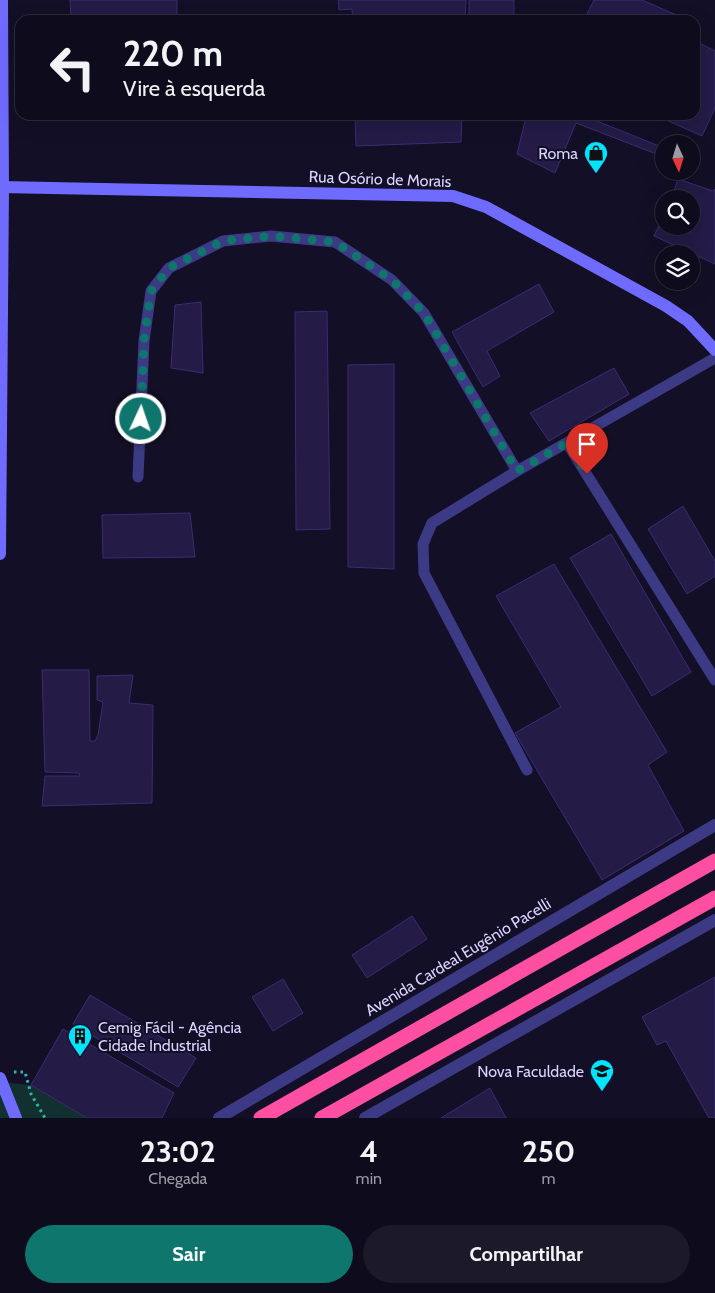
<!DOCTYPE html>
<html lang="pt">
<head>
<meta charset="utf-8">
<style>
	:root { --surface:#0e0b1c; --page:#1c1929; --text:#f1f3f6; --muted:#9b9ba3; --line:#2e2b3b; --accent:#0f766e }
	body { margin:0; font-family:Cabin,sans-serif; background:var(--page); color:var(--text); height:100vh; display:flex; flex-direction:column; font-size:19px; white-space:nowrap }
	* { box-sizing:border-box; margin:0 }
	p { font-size:16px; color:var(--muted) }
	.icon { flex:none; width:28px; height:28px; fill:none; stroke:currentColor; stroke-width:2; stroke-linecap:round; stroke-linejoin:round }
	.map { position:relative; height:1118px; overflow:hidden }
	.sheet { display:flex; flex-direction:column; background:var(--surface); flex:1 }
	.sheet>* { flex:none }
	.top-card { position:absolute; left:15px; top:15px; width:685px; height:105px; border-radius:15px; box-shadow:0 5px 20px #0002,0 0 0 1px var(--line); background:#0e0b1c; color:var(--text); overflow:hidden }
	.needle { width:32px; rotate:176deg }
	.tools { position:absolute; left:655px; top:135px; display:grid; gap:10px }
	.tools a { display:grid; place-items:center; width:45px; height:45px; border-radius:50%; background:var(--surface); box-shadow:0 5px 20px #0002,0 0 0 1px var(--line); font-size:25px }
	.pin { position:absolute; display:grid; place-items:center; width:42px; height:42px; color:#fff; margin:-51px -21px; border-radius:50% 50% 50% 0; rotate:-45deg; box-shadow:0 0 5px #0007 }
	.pin .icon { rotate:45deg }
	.me { position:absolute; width:55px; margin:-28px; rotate:3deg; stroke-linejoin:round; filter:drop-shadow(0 0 4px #0008) }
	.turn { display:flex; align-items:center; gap:18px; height:105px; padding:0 25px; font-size:22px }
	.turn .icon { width:65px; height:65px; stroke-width:2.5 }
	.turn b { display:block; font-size:35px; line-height:42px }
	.eta { display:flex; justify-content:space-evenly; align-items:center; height:85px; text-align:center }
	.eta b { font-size:30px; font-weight:700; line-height:35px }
	.cta { display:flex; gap:10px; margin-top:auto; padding:10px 25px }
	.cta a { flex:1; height:58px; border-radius:30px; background:var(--accent); color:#fff; font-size:20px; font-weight:700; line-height:58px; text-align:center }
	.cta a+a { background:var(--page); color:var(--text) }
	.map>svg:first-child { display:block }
	.green { fill:#12302f }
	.building { fill:#241b47; stroke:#3b2d73 }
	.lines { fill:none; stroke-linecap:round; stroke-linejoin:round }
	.path { stroke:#2fb8b0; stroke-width:3; stroke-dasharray:2.5 4; stroke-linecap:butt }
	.lane { stroke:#3d3a85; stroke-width:11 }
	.street { stroke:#3d3a85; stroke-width:12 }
	.secondary { stroke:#6f6bff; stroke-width:12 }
	.highway { stroke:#ff4fa3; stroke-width:15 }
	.route { stroke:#0f766e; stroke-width:9; stroke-dasharray:0 16.2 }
	.labels { text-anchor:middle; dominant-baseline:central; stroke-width:4; stroke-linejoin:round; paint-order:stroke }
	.poi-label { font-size:16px; fill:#d9d4ff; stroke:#130f26; text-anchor:end }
	.street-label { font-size:16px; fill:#d9d4ff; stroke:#130f26 }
</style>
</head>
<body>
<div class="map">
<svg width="715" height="1118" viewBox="0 0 715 1118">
	<rect width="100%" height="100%" fill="#130f26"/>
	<polygon class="green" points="0,1082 31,1085 87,1118 0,1118"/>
	<g class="building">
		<polygon points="70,0 177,0 177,20 71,20"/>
		<polygon points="338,0 466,0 465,20 353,20 352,9 339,10"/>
		<rect x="469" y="0" width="45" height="20"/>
		<polygon points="594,0 642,0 681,17 680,20 584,20"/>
		<polygon points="695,41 715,51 715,108 702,136 655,115 695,115"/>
		<polygon points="355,115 462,115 461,142 356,146"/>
		<polygon points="520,115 582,115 664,148 664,157 576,123 555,173 517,154 526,117"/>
		<polygon points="681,171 685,171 681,180 713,191 715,189 715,264 654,236 664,215 664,226 691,226 691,199 671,199"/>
		<polygon points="539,284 554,312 487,351 500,376 483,387 452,332"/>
		<polygon points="201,302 203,373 171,368 175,305"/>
		<polygon points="327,311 330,529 296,530 295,312"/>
		<polygon points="394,364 394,569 348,567 348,365"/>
		<polygon points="614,368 629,394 549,441 530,413"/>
		<polygon points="683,506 715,561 715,576 687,594 648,529"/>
		<polygon points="190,513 195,557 103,558 102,515"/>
		<polygon points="611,534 691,672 652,696 570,558"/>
		<polygon points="554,564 667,752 648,765 684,831 602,880 515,733 561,707 496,596"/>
		<polygon points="42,670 89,670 90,741 95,741 98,735 103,702 97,700 97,676 133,675 129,703 153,705 152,803 42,806 45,776 80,776 79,773 45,772"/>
		<polygon points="412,916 427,939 367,978 352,955"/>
		<polygon points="715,977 715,1118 709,1118 666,1041 657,1045 642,1017"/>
		<polygon points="283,979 303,1013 273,1031 252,997"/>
		<polygon points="90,995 196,1058 178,1087 73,1024"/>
		<polygon points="63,1029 174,1093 162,1118 87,1118 31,1085"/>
		<polygon points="490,1088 506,1118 441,1118"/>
	</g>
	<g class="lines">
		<polyline class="path" points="14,1072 25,1072 31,1094 45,1118"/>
		<g class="lane">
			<polyline points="567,443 715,680"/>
			<polyline points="138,477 144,341 151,291 169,268 223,241 271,236 335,242 392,280 424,313 517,471"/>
			<polyline points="527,770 424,573 423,544 432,523 517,471 715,358"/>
		</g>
		<g class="street">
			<polyline points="219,1118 715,825"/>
			<polyline points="365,1118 715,920"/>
		</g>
		<g class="secondary">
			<polyline points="0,187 453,196 486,207 666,306 688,321 715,350"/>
			<polyline points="0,554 3,187 2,0"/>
			<polyline points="0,1078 16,1118"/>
		</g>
		<g class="highway">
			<polyline points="261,1118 715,861"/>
			<polyline points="322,1118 715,898"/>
		</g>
	</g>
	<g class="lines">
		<polyline class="route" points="141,419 144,340 151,291 169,268 223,241 271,236 335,242 392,280 424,313 517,471 567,443 587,474"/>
	</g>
	<defs>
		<g id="shop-pin" transform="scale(1.25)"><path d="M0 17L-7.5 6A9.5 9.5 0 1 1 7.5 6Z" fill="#00e5ff" stroke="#130f26"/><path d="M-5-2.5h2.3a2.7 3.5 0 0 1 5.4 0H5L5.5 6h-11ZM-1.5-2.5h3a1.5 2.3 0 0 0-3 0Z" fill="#111"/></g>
		<g id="building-pin" transform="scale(1.25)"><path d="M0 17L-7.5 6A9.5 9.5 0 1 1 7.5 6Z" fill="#00e5ff" stroke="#130f26"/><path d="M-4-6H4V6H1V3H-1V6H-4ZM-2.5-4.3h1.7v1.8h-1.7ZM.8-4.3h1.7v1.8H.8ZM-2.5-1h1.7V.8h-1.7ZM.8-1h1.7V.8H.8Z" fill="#111"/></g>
		<g id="university-pin" transform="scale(1.25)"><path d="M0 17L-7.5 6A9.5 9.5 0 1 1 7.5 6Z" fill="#00e5ff" stroke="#130f26"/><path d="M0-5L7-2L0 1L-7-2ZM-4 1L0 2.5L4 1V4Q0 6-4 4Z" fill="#111"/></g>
	</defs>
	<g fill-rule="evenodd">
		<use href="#shop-pin" x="596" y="153"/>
		<use href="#building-pin" x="80" y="1036"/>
		<use href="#university-pin" x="602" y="1071"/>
	</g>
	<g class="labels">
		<g class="poi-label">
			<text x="578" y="153">Roma</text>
			<text x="98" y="1027" text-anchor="start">Cemig Fácil - Agência<tspan x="98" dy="18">Cidade Industrial</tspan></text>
			<text x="584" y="1071">Nova Faculdade</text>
		</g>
		<g class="street-label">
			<text transform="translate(380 179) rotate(2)">Rua Osório de Morais</text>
			<text transform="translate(458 957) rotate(-31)">Avenida Cardeal Eugênio Pacelli</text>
		</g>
	</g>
</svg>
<div class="tools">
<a><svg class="needle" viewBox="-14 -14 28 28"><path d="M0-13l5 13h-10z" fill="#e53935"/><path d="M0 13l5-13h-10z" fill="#9b9ba3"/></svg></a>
<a><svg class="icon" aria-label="search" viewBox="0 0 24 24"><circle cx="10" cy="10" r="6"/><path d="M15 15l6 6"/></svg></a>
<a><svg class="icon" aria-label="layers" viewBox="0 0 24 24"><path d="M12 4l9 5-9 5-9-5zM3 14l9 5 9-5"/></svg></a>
</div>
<div class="pin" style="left:587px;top:474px;background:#d93025"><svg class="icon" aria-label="arrive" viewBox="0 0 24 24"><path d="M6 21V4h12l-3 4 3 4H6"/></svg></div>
<svg class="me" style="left:141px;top:419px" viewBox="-20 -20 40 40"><circle r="17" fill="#0f766e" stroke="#fff" stroke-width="3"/><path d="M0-11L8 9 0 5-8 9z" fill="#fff"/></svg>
<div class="top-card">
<div class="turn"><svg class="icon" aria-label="left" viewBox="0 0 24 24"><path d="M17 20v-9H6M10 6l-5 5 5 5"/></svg><div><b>220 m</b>Vire à esquerda</div></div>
</div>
</div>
<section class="sheet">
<div class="eta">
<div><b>23:02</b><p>Chegada</p></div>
<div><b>4</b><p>min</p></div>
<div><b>250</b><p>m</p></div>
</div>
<div class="cta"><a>Sair</a><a>Compartilhar</a></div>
</section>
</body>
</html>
